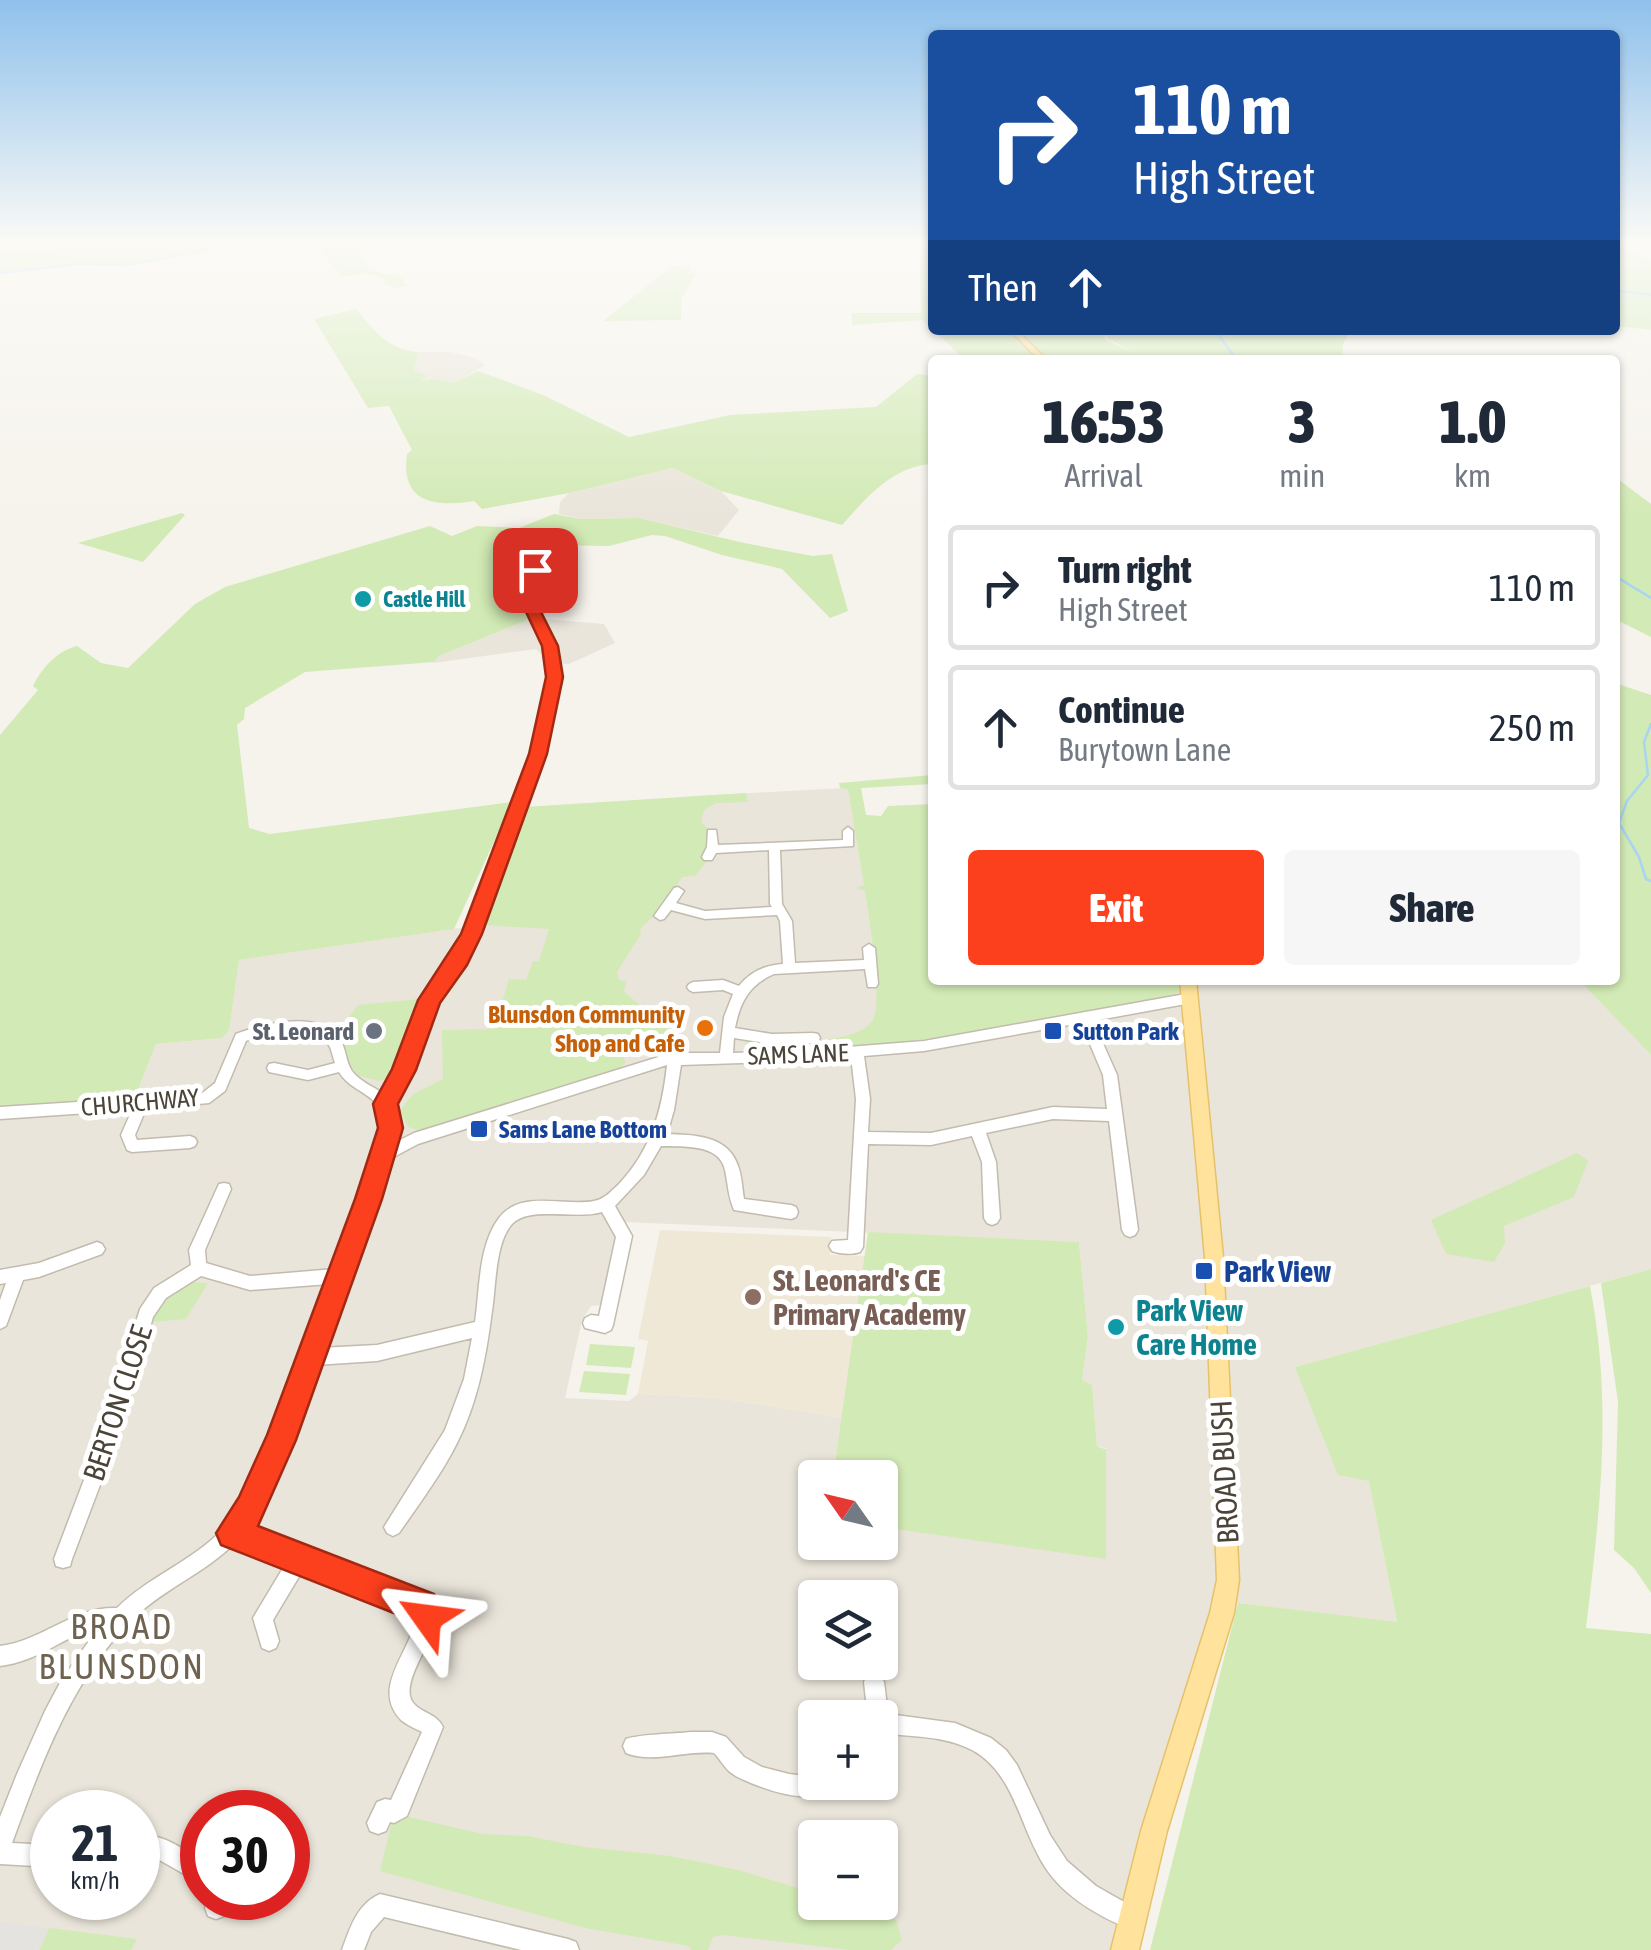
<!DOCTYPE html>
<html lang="en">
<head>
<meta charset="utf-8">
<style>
	:root { --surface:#fff; --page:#f6f6f7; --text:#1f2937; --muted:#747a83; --line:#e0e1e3; --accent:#fc3f1d }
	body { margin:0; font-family:"Asap Condensed",sans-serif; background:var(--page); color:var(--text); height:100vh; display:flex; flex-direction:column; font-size:38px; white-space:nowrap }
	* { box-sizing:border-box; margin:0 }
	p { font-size:32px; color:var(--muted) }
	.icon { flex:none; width:55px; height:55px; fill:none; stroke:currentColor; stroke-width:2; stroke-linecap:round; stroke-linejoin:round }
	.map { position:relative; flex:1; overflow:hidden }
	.sheet { position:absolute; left:928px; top:355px; width:692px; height:630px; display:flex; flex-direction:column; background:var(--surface); border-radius:10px; box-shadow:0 2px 8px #0004 }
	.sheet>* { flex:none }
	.top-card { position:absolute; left:928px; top:30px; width:692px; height:305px; border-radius:10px; box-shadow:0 2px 8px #0004; background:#1a4fa0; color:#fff; overflow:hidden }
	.needle { width:65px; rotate:304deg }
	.buttons { position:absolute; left:798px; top:1460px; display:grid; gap:20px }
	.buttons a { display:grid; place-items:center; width:100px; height:100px; border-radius:10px; background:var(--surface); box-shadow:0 2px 8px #0004; font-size:50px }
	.speed { position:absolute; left:30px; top:1790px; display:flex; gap:20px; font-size:50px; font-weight:700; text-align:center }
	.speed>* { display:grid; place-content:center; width:130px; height:130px; border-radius:50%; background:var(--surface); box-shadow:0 2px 8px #0004; line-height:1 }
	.speed small { font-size:25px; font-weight:400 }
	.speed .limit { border:15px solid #d22; background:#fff; color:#111 }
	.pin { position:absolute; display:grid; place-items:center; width:85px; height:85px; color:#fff; margin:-42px; border-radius:20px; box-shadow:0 5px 15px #0006 }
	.me { position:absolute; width:110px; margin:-55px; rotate:301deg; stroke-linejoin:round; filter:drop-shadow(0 0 8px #0008) }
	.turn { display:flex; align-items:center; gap:35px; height:210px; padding:0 40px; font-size:45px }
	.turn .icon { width:130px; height:130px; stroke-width:2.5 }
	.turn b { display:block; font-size:70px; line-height:85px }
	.then { display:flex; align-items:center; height:95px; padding:0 40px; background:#0003; gap:20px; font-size:38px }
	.eta { display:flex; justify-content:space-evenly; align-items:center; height:170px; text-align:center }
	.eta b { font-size:60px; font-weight:800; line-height:70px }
	.action { display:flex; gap:20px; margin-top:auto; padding:20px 40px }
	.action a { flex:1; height:115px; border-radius:10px; background:var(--accent); color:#fff; font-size:40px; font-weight:800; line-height:115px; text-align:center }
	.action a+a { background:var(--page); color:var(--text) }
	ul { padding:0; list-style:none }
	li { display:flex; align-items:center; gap:30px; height:125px; margin:0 20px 15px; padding:0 20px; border:5px solid var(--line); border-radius:10px }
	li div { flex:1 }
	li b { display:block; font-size:38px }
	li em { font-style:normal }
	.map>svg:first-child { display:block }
	.residential { fill:#eae5da; fill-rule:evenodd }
	.education { fill:#efe8d6 }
	.green { fill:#d2eab5 }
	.parking { fill:#e5e3e0 }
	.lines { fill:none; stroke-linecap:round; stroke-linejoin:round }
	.stream { stroke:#a9d4f2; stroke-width:2.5 }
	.minor-casing { stroke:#c2bbae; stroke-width:3 }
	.major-casing { stroke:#e6c16a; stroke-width:3 }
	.minor { fill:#fff; fill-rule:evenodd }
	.major { fill:#ffe39c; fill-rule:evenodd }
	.route { fill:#fc3f1d; stroke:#a42913; stroke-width:2.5 }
	.culture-dot { fill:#0f9aa8; stroke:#fff; stroke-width:4 }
	.food-dot { fill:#e8710a; stroke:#fff; stroke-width:4 }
	.worship-dot { fill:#6b7280; stroke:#fff; stroke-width:4 }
	.transit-dot { fill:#1a4fb4; stroke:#fff; stroke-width:4 }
	.education-dot { fill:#8d6e63; stroke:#fff; stroke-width:4 }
	.labels { text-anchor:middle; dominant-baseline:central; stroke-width:10; stroke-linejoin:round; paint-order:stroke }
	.far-culture-label { font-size:22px; font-weight:bold; fill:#0d838f; stroke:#fff; text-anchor:start }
	.food-label { font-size:25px; font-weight:bold; fill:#c56008; stroke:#fff; text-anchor:end }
	.worship-label { font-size:25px; font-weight:bold; fill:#5b616d; stroke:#fff; text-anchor:end }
	.transit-label { font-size:25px; font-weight:bold; fill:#164399; stroke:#fff; text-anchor:start }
	.street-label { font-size:25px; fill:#4b4439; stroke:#fff }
	.near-transit-label { font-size:30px; font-weight:bold; fill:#164399; stroke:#fff; text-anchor:start }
	.near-education-label { font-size:30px; font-weight:bold; fill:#785e54; stroke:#fff; text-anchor:start }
	.near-culture-label { font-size:30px; font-weight:bold; fill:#0d838f; stroke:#fff; text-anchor:start }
	.near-street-label { font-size:30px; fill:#4b4439; stroke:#fff }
	.near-quarter-label { font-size:35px; letter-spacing:2.5px; fill:#6e6250; stroke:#fff }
</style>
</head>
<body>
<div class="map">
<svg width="1651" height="1950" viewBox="0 0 1651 1950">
	<rect width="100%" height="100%" fill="#f6f3ec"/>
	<g class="residential">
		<polygon points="419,352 451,352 475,358 485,365 453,384 436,379 426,382 418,380 426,376 412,370"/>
		<polygon points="673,468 721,491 739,510 718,536 639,518 581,519 559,514 560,502 569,493"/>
		<polygon points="525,603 535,613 542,614 543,619 604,624 615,643 569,664 550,663 536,649 433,663 439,656 527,620"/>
		<path d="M861,787L890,1034L1174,980H1579L1651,1055V1269L1295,1367L1369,1480L1397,1623L1238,1603L1214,1607L1151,1797L1111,1950H0V1107L135,1098L156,1044L222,1038L231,1013L239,960L480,925L680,797ZM625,1222L1079,1242L1088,1337L1082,1380L1092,1385L1097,1447L1106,1448V1558L880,1527V1542H815V1478L833,1477L842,1418L719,1398L638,1394L629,1401L565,1398L582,1320L591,1306L604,1305ZM815,1598H880V1662H815ZM815,1718H880V1782H815ZM52,1812H138V1898H52ZM202,1812H288V1898H202ZM815,1838H880V1902H815Z"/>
	</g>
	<polygon class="education" points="660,1230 831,1237 830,1255 866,1256 842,1418 719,1398 638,1394 648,1341 638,1339"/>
	<g class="green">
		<polygon points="169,242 355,242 364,247 391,246 359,253 370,271 399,276 408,286 396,288 383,284 385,279 367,273 341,277 320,248 304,247 312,248 233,247 128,264 65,265 0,273 0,251"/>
		<polygon points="1615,242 1631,244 1626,245 1642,258 1651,258 1651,330 1615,326"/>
		<polygon points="928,253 932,253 932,329 922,320 852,325 851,313 921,313 920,259"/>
		<polygon points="672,266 691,268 688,274 698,271 681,299 681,320 603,321"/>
		<path d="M356,309C374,330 389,351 419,352L413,370L427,376L420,381L436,379L453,383L478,371L543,395L629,437L730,415L876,407L917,374L932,376V464C893,466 867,497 842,525L721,491L673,468L569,493L482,509L474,501C436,507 400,504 407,454L412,450L389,406L368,408L314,319Z"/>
		<polygon points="934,330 1008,330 1038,360 965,360"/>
		<polygon points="1021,330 1107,330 1104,339 1133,352 1107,338 1111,330 1349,333 1343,344 1342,360 1046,360 1020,335 1025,334"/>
		<polygon points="1615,477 1651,504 1651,637 1615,619"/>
		<polygon points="182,513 185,515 143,562 78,543"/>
		<path d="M554,514L581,519L639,518L744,543L813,556L832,554L848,611L830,618L782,569L722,555L665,536L652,535L609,546L542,545L535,547L548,574L547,611L544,614L535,613L525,603L527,620L439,656L434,662L305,672L245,708L244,719L237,725L249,828L270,834L512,802L454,929L239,960L229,1030L222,1038L156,1044L135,1098L0,1107V735L38,690L33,686C42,668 57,651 77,646L101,663L128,668L195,604L225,587L430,526L452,536L477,526L519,528Z"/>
		<polygon points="1615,683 1651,695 1651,1055 1579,980 1615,980"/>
		<path d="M932,775V784L861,788L866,815L881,816L888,806L932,804V980H1181L1179,992C1132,1013 1072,1016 1021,1023C949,1034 813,1064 746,1048V1042L751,1040C778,1042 855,1046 872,1021C884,1004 869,917 865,891L856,888L864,885L848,789L840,788L839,783Z"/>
		<polygon points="746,793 748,802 716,803 704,810 701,822 709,830 709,859 695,876 682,877 664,906 640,929 641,934 617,972 619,980 626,981 624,992 639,1004 640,1012 630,1015 631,1025 667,1022 666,1052 622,1056 626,1062 620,1068 422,1131 408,1127 400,1110 413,1094 443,1079 442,1030 494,1029 509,979 526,980 533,961 539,961 549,929 480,925 524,807"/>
		<polygon points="420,999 397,1075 379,1081 356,1075 336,1035 358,1005"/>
		<polygon points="1577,1153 1588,1161 1574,1197 1504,1226 1505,1243 1494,1262 1446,1254 1431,1220"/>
		<polygon points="868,1232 1079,1242 1088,1337 1082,1380 1092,1385 1097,1447 1106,1449 1106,1559 880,1527 880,1478 833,1477"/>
		<polygon points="1651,1269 1651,1593 1634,1568 1614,1550 1618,1402 1601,1283"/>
		<polygon points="190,1282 208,1283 186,1319 152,1322 165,1296"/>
		<path d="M1590,1286C1613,1405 1600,1510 1586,1628L1651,1634V1950H1150L1238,1603L1397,1622L1369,1481L1338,1475L1295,1367Z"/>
		<polygon points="590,1344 635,1347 631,1368 586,1365"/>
		<polygon points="584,1371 630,1374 626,1395 579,1392"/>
		<polygon points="405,1816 483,1834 527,1836 584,1847 670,1856 738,1870 815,1893 815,1902 843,1903 896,1920 902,1940 891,1950 850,1950 723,1935 713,1937 708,1950 691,1950 689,1946 585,1928 380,1871 392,1821"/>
		<polygon points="49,1928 137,1939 131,1950 39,1950"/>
	</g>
	<polygon class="parking" points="0,1922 49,1928 39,1950 0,1950"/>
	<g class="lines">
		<g class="stream">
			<polyline points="0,273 76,264 126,265 226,247 293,248"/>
			<polyline points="1615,290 1651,295"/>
			<polyline points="1220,330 1218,334 1233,355 1227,360"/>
			<polyline points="1615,576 1651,598"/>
			<polyline points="1651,724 1644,742 1648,775 1627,801 1619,823 1639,857 1646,879 1651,881"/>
		</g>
		<g class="minor-casing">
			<g id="minor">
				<path d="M527,543H533L539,557L538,612L557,652L560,677L543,753L478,934L435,1001L405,1079L393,1105L397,1116L394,1143L414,1133L665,1055L675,1053H720L724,1017L733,994L723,990L693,992L689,990L687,987L689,984L693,982L723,980L739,986C750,972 765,965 783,964L780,921L777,915L705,919L671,910L664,919L660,920L654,916L674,888L678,887L684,891L676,903L705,911L772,907L770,904L769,850L716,853L712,860H704L702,857L707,847L708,830H716L718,845L843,840V831L848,827L853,831V846L780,850L782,904L792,921L795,963L864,960L863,948L869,944L875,948L878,984L876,987H868L865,969L774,974C749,985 740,1002 735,1028L772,1034L813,1033L818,1034L820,1038L818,1042L813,1043L772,1044L734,1038L733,1053L797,1051L924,1041L1191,993L1196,995L1197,998L1196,1001L1191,1003L1093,1021L1117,1075L1138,1230L1135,1235L1130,1237L1125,1235L1122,1230L1109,1121L1053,1119L986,1133L996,1162L1000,1218L997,1223L992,1225L987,1223L984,1218L982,1162L972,1136L931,1145L868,1144L863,1247L860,1252C852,1255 840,1254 832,1251L829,1246L832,1241L848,1240L856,1099L851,1057L797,1061L681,1065L674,1110L667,1134C694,1135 728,1135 738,1166C742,1176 742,1188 744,1199L791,1205L796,1207L798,1212L796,1217L791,1219L734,1210C728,1196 728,1184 725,1170C719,1143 683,1147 661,1146L644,1175L615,1206L632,1236L613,1325L611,1330L605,1333L585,1328L583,1323L585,1318L591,1315L599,1316L616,1237L602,1212C577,1220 531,1206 513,1223C495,1241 496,1286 492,1311C486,1357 478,1402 457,1443C441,1475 419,1504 399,1533L393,1536L387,1533L384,1527L445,1430L464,1379L472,1338L377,1361L315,1365C296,1421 281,1480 247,1530L421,1596C461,1614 404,1666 410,1696C414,1713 436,1711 443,1727L407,1816L394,1823L390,1822L386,1831L378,1834L370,1831L367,1823L377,1802L385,1799L391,1800L422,1732C416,1729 407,1725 401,1720C369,1687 414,1649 416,1615L303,1570L273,1620L279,1641L276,1648L269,1651L262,1648L253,1618L286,1563L235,1543C206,1572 166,1588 136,1616C72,1677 42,1762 12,1843L52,1845V1867L0,1864V1817L17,1774L45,1711L61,1681L98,1628C62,1636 41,1661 0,1666V1646C42,1641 74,1606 117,1608C148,1577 191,1562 222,1530C264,1489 278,1424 296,1371C306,1341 318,1313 329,1284L250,1290L201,1276L166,1298L153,1317L119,1435L72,1559L70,1566L63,1568L56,1566L54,1559L101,1435L140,1309L154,1288L191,1265L189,1250L219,1184L224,1183L229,1184L231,1189L205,1250L206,1263L250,1276L335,1269C346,1241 394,1130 379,1107C369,1092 349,1089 339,1072L308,1080L269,1072L267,1068L269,1064L274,1063L308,1070L335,1063C334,1060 331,1049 330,1047C315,1020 268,1032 246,1041L225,1091L209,1103L146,1109L135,1135L137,1140L190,1136L195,1138L197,1142L195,1146L190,1148L132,1152L127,1150L121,1135L132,1110L0,1119V1107L201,1094L215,1083L236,1034C265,1023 321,1009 341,1041C346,1050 346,1062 352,1071C359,1081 374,1087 384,1094L423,1001L466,934L533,753L550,677L547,652L530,612L531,557L526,545ZM1081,1023L1103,1075L1107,1109L1053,1107L931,1133L868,1132L870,1099L864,1056L924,1051ZM667,1065C662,1111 651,1150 619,1184C611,1191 605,1199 594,1201C564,1207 521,1189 499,1218C478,1246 480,1289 475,1322L377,1345L320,1348L368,1224L390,1159L418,1144Z"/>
				<polygon points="97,1242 102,1244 105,1249 102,1254 39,1277 23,1280 6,1326 0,1329 0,1300 6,1283 0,1284 0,1270 39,1263"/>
				<path d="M874,1672L881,1675L884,1682L888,1714L955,1723L991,1738L1006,1750L1017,1765L1050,1835L1067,1861L1096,1886L1140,1911L1143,1919L1140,1927L1132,1930C1100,1917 1064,1897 1045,1867C1020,1829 1015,1773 972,1750C944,1735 910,1737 880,1733V1718H868L864,1682L867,1675Z"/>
				<path d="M691,1732H712L726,1737L744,1757L762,1767L789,1774L815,1777V1782H849L846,1789C814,1803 783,1796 751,1783C744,1780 736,1777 730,1772C724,1767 720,1759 714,1753C685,1750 653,1764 626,1753L623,1746L626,1739C641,1734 673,1734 691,1732Z"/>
				<path d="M138,1834C167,1836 178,1846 202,1861V1884L154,1857L138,1856Z"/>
				<path d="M380,1894L568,1939L576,1942L579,1950H521L384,1917L371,1932L364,1950H342C350,1928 357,1904 380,1894Z"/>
				<polygon points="207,1898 229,1898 224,1916 216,1919 208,1916 205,1908"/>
			</g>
		</g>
		<g class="major-casing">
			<g id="major">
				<polygon points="1010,330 1017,330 1047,360 1039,360"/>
				<polygon points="1180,980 1196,980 1223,1257 1239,1580 1234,1613 1167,1831 1139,1950 1111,1950 1141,1831 1210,1613 1217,1580 1205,1257"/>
			</g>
		</g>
		<use href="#minor" class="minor"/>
		<use href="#major" class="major"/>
	</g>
	<linearGradient id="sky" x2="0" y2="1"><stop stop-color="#8fc1ec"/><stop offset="0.47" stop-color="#fbfaf6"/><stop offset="1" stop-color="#fbfaf6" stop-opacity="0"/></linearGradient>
	<rect width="1651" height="515" fill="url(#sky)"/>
	<polygon class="route" points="535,565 543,570 541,612 558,646 563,677 547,754 482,934 467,965 440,1003 416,1070 398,1104 403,1128 382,1199 296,1440 258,1526 434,1594 445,1618 439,1630 427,1636 415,1630 409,1619 221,1545 216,1533 239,1497 267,1435 355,1199 378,1128 373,1104 392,1069 418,1000 461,934 529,754 546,677 542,646 526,612 527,570"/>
	<g class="culture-dot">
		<circle cx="363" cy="599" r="10"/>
		<circle cx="1116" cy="1327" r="10"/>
	</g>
	<circle class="food-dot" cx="705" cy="1028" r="10"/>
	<circle class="worship-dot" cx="374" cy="1031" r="10"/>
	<g class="transit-dot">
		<rect x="1043" y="1021" width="20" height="20" rx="5"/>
		<rect x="469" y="1119" width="20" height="20" rx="5"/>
		<rect x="1194" y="1261" width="20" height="20" rx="5"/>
	</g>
	<circle class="education-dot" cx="753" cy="1297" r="10"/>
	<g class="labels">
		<g class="far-culture-label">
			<text x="383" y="599">Castle Hill</text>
		</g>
		<g class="food-label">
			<text x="685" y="1014">Blunsdon Community<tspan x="685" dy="29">Shop and Cafe</tspan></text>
		</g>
		<g class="worship-label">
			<text x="354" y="1031">St. Leonard</text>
		</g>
		<g class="transit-label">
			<text x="1073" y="1031">Sutton Park</text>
			<text x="499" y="1129">Sams Lane Bottom</text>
		</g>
		<g class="street-label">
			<text transform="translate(798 1054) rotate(-2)">SAMS LANE</text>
			<text transform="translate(140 1102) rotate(-5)">CHURCHWAY</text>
		</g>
		<g class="near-transit-label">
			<text x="1224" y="1271">Park View</text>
		</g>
		<g class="near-education-label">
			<text x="773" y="1280">St. Leonard's CE<tspan x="773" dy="34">Primary Academy</tspan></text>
		</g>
		<g class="near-culture-label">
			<text x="1136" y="1310">Park View<tspan x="1136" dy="34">Care Home</tspan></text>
		</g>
		<g class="near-street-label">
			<text transform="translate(117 1403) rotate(-72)">BERTON CLOSE</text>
			<text transform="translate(1224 1472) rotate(-93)">BROAD BUSH</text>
		</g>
		<g class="near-quarter-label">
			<text x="122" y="1626">BROAD<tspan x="122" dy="40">BLUNSDON</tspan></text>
		</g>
	</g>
</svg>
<div class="buttons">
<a><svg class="needle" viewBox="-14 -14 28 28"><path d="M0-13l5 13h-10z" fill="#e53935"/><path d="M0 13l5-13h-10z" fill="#747a83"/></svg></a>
<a><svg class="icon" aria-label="layers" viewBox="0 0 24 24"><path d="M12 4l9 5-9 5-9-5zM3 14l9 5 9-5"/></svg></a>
<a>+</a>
<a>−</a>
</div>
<div class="speed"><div>21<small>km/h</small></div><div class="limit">30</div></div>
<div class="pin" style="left:535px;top:570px;background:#d93025"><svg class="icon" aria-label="arrive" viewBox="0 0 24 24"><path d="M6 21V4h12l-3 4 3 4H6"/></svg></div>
<svg class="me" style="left:427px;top:1618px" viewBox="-20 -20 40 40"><path d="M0-17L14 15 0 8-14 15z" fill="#fc3f1d" stroke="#fff" stroke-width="4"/></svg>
<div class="top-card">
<div class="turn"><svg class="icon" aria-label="right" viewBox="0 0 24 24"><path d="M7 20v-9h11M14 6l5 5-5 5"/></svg><div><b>110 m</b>High Street</div></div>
<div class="then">Then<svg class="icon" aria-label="ahead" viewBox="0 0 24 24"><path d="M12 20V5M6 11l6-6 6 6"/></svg></div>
</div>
<section class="sheet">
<div class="eta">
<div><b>16:53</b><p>Arrival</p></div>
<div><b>3</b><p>min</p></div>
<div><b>1.0</b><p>km</p></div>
</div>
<ul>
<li><svg class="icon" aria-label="right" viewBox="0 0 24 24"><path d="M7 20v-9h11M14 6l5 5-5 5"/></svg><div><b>Turn right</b><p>High Street</p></div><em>110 m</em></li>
<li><svg class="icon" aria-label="ahead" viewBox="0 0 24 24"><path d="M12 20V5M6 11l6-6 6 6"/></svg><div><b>Continue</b><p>Burytown Lane</p></div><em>250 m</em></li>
</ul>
<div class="action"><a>Exit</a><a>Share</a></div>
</section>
</div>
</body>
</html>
